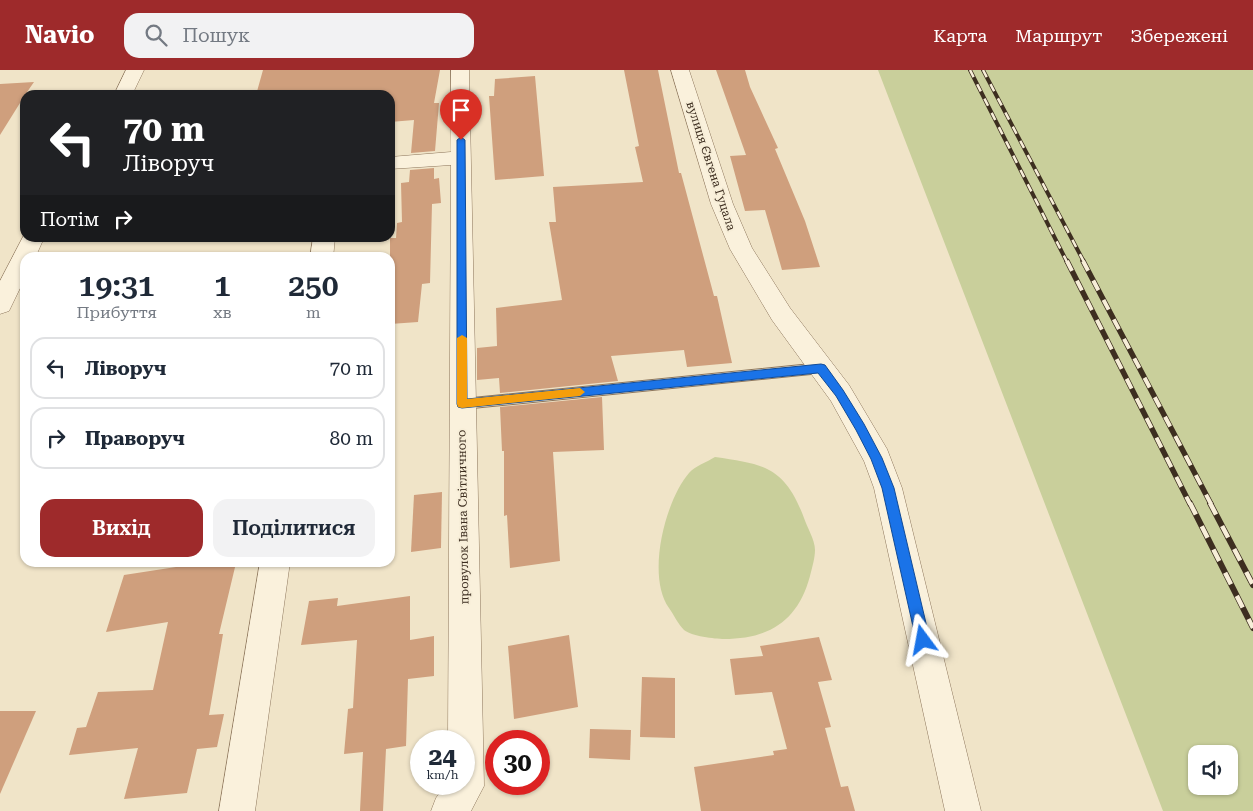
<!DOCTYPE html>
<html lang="uk">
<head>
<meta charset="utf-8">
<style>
	:root { --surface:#fff; --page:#f2f2f3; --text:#1f2937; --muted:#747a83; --line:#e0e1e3; --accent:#9e2a2b }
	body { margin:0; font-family:"Roboto Serif",serif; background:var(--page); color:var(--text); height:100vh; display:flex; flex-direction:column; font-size:19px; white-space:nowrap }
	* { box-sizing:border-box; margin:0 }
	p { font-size:16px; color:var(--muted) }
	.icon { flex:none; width:28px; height:28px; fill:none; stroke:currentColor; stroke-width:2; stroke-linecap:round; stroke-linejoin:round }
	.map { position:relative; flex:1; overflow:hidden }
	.side { position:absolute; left:20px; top:182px; width:375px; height:315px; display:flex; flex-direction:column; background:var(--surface); border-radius:15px; box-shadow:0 1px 4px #0004 }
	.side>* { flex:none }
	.guide { position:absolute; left:20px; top:20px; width:375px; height:152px; border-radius:15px; box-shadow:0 1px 4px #0004; background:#202124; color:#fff; overflow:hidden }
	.tools { position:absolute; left:1188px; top:675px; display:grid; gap:10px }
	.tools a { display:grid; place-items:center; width:50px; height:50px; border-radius:10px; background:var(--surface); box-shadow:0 1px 4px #0004; font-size:25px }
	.speed { position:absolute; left:410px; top:660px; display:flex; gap:10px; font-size:25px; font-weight:700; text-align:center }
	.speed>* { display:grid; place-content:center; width:65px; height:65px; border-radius:50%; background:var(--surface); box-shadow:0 1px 4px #0004; line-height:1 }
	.speed small { font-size:12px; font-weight:400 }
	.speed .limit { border:8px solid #d22; background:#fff; color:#111 }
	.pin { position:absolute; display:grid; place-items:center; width:42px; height:42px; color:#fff; margin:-51px -21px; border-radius:50% 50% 50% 0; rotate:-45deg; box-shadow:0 0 5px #0007 }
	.pin .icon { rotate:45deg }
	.me { position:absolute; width:55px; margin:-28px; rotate:347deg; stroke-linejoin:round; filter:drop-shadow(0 0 4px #0008) }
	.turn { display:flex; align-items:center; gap:18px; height:105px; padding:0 20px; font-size:22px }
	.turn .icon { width:65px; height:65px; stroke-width:2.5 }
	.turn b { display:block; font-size:35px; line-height:42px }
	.then { display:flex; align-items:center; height:48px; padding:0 20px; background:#0003; gap:10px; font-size:19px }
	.eta { display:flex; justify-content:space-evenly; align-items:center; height:85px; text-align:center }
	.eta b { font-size:30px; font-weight:600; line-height:35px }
	.primary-button { display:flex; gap:10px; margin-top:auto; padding:10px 20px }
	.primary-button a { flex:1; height:58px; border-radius:15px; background:var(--accent); color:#fff; font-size:20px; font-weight:600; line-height:58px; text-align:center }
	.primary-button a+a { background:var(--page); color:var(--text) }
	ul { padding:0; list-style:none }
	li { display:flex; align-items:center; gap:15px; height:62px; margin:0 10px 8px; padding:0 10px; border:2px solid var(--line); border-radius:15px }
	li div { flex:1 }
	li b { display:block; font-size:19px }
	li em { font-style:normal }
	header { display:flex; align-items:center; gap:30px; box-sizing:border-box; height:70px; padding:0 25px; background:var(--accent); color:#fff }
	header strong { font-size:24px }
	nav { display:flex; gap:28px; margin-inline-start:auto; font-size:18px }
	.search { width:350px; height:45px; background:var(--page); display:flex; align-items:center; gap:12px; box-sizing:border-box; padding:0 18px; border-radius:15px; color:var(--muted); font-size:19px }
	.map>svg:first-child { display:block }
	.green { fill:#c9cf9b; fill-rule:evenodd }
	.building { fill:#cf9f7d }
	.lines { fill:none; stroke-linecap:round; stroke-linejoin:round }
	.service-casing { stroke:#8d765c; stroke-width:2 }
	.minor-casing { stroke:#8d765c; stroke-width:1 }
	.service { fill:#faf1dc; fill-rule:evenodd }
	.minor { fill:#faf1dc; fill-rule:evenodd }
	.rail-far2-casing { stroke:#3d2e20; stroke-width:4 }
	.rail-far1-casing { stroke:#3d2e20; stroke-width:5.5 }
	.rail-casing { stroke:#3d2e20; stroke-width:6 }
	.rail-far2 { stroke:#f7eed8; stroke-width:2.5; stroke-dasharray:8; stroke-linecap:butt }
	.rail-far1 { stroke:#f7eed8; stroke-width:4; stroke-dasharray:11; stroke-linecap:butt }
	.rail { stroke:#f7eed8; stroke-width:4.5; stroke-dasharray:13; stroke-linecap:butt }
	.route { fill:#1a73e8; stroke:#114b97 }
	.slow { fill:#f59e0b }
	.labels { text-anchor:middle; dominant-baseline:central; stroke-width:4; stroke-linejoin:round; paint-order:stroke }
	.street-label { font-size:12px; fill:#3d2e20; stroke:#f7eed8 }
</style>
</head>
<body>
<header>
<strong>Navio</strong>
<div class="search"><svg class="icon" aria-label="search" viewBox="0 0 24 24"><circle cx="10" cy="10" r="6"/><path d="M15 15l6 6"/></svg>Пошук</div>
<nav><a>Карта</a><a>Маршрут</a><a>Збережені</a></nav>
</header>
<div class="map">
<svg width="1253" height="741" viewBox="0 0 1253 741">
	<rect width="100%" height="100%" fill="#f0e4c8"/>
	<g class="green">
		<path d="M878,0H1253V741H1163ZM1196,684H1229V716H1196Z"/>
		<path d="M715,387C764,394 785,397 804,448C807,457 815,470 815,480C815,488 812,498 810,506C798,551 769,569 724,569C715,569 691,566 684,560C678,554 674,545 669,538C646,506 665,431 689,403C695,396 707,392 715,387Z"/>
	</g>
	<g class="building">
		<polygon points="263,0 440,0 434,33 439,33 435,81 411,83 414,50 390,52 390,25 256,25"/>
		<polygon points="624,0 658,0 679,103 681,103 714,226 717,226 732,293 687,297 684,280 611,286 618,311 500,323 499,308 477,310 477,278 497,276 496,238 562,230 549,152 556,152 553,117 643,112 635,77 639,76"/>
		<polygon points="716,0 745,0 750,17 778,78 775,79 805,151 820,197 782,200 765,140 745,141 730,86 746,85"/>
		<polygon points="535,6 544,106 495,110 489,26 494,26 495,9"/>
		<polygon points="34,12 25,25 0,65 0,14"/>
		<polygon points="434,98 434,109 439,108 441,133 432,134 430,213 422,214 418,252 390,254 390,168 396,168 397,153 402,152 401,113 409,112 410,100"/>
		<polygon points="602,327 604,380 553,382 560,491 510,498 507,445 504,446 504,381 502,381 500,337"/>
		<polygon points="442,422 441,478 411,482 414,425"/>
		<polygon points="236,493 219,564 223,564 209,645 224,644 217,677 197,679 187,723 124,729 138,678 69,685 77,658 86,657 98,622 153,620 168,552 106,562 124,505 176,497"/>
		<polygon points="410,526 410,570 434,566 434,606 408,609 406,676 386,679 383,741 360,741 363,682 344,684 348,639 353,638 357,570 301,575 309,531 338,528 337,536"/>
		<polygon points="569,565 578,637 514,649 508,576"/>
		<polygon points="819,567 832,610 818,612 831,657 825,658 841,717 848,716 855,741 701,741 694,697 774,685 773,681 787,679 772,622 735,625 730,589 763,586 760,576"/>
		<polygon points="642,607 675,608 675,668 640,667"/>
		<polygon points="0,641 36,641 0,724"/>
		<polygon points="590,659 631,660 630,690 589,688"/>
	</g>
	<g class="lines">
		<g class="service-casing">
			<polygon id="service" points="821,293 826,294 827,298 826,302 821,303 462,339 457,338 455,334 457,330 462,329"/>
		</g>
		<g class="minor-casing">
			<g id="minor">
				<polygon points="126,0 144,0 132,25 114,25"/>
				<polygon points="451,0 469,0 484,716 471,741 431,741 436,728 446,714 464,714 464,671 448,671 451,95 390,99 390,87 451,82"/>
				<polygon points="671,0 689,0 733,134 752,178 790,238 849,315 887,379 902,418 981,741 945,741 874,418 864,391 831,331 772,250 730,179 711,134"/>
				<polygon points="25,163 25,168 44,168 35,188 25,188 25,208 9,241 0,244 0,211"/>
				<polygon points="313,168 335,168 333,188 310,188"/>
				<polygon points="260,492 290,492 255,741 219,741"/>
			</g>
		</g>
		<use href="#service" class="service"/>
		<use href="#minor" class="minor"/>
		<g class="rail-far2-casing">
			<g id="rail-far2">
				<polyline points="970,0 1067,192"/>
				<polyline points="983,0 1084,192"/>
			</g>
		</g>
		<g class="rail-far1-casing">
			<g id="rail-far1">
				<polyline points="1067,191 1190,434"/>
				<polyline points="1083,191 1211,434"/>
			</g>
		</g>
		<g class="rail-casing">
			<g id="rail">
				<polyline points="1190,433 1253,558"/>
				<polyline points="1210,433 1253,515"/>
			</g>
		</g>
		<use href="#rail-far2" class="rail-far2"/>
		<use href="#rail-far1" class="rail-far1"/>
		<use href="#rail" class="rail"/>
	</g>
	<polygon class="route" points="461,67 465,70 467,329 821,294 825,295 843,320 864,354 882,388 894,418 930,570 928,575 923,577 918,575 916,570 882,418 871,389 856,360 836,326 818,303 462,338 458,337 457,334 457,70"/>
	<polygon class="slow" points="462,265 467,268 467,329 580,318 585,322 580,326 462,338 458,337 457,334 457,268"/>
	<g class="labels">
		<g class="street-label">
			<text transform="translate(711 96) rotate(72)">вулиця Євгена Гуцала</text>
			<text transform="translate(463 447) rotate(-91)">провулок Івана Світличного</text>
		</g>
	</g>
</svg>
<div class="tools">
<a><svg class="icon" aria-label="sound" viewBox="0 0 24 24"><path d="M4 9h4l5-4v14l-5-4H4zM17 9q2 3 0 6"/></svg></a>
</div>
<div class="speed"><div>24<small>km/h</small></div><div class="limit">30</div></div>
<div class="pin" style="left:461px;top:70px;background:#d93025"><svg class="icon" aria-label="arrive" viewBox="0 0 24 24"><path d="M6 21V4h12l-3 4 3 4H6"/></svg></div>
<svg class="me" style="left:923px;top:570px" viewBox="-20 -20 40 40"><path d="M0-17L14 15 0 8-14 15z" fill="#1a73e8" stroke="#fff" stroke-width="4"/></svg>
<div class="guide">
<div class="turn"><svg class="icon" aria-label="left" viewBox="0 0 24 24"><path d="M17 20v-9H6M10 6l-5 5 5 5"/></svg><div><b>70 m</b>Ліворуч</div></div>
<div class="then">Потім<svg class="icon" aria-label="right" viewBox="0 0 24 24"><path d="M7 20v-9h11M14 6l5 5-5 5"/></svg></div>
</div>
<section class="side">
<div class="eta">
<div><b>19:31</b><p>Прибуття</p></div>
<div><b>1</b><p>хв</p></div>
<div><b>250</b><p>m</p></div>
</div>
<ul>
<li><svg class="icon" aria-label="left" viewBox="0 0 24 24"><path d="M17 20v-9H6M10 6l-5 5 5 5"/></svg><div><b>Ліворуч</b></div><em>70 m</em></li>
<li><svg class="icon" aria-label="right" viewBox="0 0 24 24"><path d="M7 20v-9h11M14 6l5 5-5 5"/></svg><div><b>Праворуч</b></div><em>80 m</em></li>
</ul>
<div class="primary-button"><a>Вихід</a><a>Поділитися</a></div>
</section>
</div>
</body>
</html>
